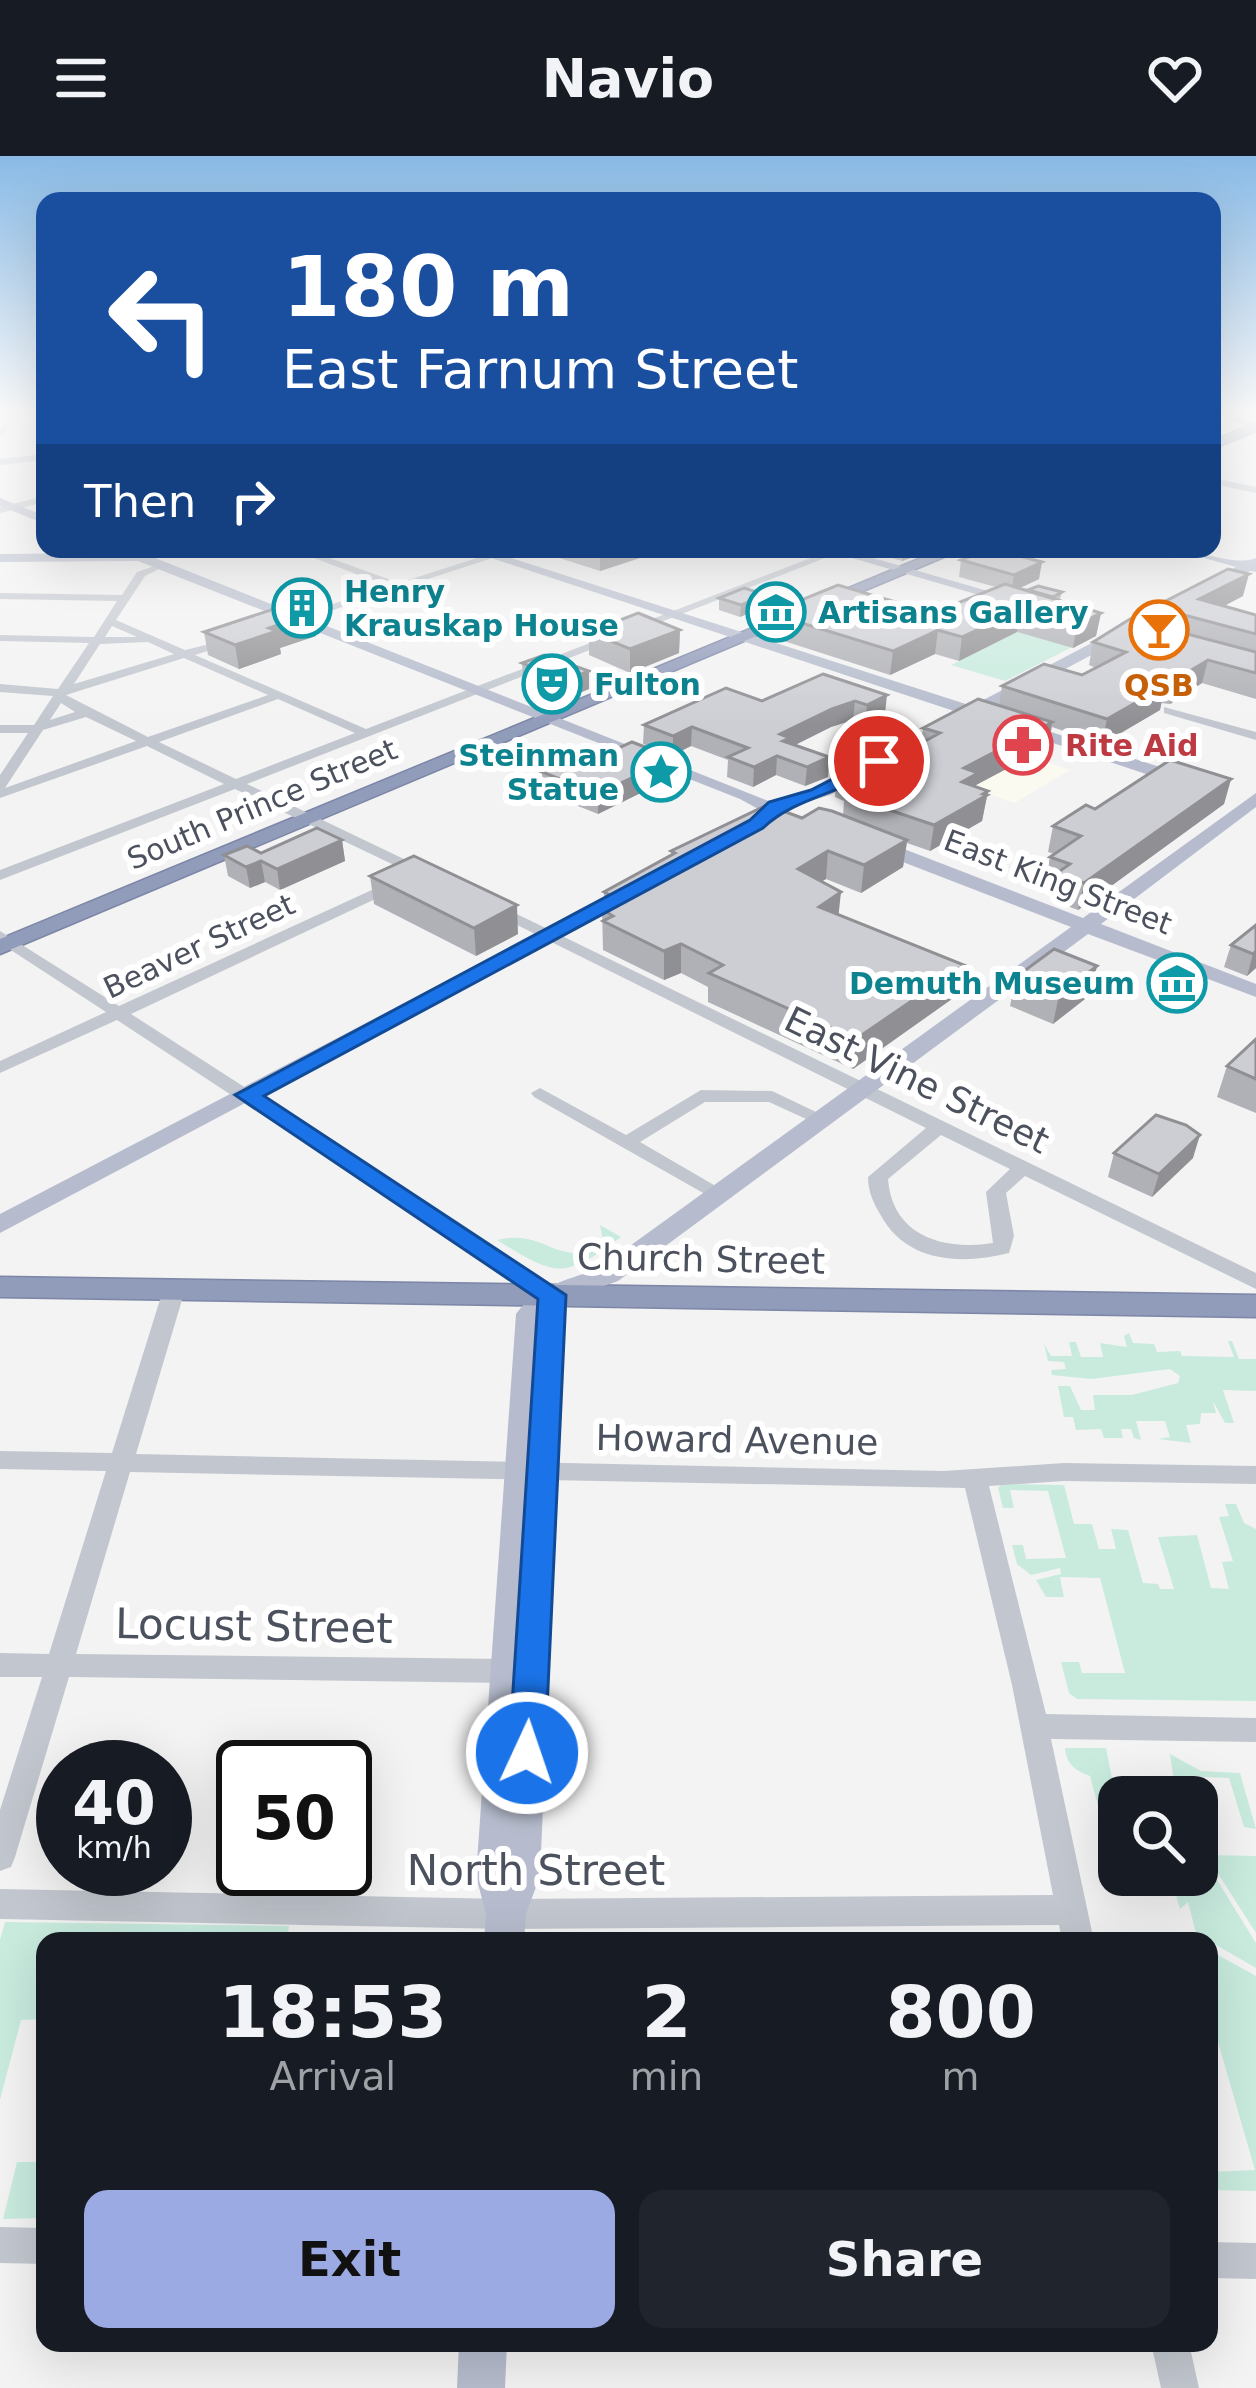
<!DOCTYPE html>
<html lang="en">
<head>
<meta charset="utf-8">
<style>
	:root { --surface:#171b24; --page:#20242c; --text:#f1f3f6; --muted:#9ea1a6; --accent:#9caae4 }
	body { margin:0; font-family:"DejaVu Sans",sans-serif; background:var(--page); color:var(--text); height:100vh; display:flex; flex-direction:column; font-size:45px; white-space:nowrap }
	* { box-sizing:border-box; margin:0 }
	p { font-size:39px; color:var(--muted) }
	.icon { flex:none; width:66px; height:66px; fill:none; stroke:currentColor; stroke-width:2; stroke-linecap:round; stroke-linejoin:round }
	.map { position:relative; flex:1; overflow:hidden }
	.panel { position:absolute; left:36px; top:1776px; width:1182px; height:420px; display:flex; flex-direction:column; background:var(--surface); border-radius:24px; box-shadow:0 12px 48px #0002 }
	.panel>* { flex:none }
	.guide { position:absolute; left:36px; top:36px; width:1185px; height:366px; border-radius:24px; box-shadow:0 12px 48px #0002; background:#1a4fa0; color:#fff; overflow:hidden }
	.controls { position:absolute; left:1098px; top:1620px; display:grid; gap:24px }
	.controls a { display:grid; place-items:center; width:120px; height:120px; border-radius:24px; background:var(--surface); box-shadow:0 12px 48px #0002; font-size:60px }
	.speed { position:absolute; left:36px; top:1584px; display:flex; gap:24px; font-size:60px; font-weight:700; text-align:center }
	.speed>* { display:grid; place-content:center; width:156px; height:156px; border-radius:50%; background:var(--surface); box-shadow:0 12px 48px #0002; line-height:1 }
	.speed small { font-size:30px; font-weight:400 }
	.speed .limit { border:6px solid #111; border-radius:18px; background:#fff; color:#111 }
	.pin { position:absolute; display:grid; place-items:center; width:102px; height:102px; color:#fff; margin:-51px; border:6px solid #fff; border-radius:50%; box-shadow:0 3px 12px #0007 }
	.me { position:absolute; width:132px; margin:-66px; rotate:3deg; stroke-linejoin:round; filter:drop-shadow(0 0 9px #0008) }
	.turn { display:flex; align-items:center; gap:42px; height:252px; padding:0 48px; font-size:54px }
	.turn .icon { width:156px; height:156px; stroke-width:2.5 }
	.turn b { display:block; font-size:84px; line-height:102px }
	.then { display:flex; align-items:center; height:114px; padding:0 48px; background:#0003; gap:24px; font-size:45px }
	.eta { display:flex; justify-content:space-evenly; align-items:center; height:204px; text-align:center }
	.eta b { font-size:72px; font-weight:700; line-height:84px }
	.primary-button { display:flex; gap:24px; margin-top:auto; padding:24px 48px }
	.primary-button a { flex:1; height:138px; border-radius:24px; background:var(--accent); color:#111; font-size:48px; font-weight:700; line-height:138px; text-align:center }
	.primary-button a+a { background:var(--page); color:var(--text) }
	header { display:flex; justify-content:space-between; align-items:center; height:156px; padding:0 48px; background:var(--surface); font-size:54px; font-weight:700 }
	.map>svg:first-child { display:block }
	.commercial { fill:#fbfaf0 }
	.green { fill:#c8ebde }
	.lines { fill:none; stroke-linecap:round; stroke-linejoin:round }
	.highway-casing { stroke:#7c86a6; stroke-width:3 }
	.minor { fill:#c2c7cf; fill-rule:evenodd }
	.major { fill:#b6bccd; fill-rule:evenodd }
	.highway { fill:#919bba; fill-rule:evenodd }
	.wall { fill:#b0b1b6 }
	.shaded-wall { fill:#909094 }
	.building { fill:#cdced4; stroke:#909094; stroke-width:3 }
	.route { fill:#1a73e8; stroke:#114b97; stroke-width:3 }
	.labels { text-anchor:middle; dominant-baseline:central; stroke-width:12; stroke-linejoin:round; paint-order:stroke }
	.far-culture-label { font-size:30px; font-weight:bold; fill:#0d838f; stroke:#fff; text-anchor:start }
	.far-food-label { font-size:30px; font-weight:bold; fill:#c56008; stroke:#fff }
	.far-health-label { font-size:30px; font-weight:bold; fill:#be3a42; stroke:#fff; text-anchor:start }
	.far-street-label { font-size:30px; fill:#4c515e; stroke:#fff }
	.street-label { font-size:36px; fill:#4c515e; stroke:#fff }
	.near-street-label { font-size:42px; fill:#4c515e; stroke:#fff }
</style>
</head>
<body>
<header><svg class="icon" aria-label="menu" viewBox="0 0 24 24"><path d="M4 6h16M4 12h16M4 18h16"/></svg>Navio<svg class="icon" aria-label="heart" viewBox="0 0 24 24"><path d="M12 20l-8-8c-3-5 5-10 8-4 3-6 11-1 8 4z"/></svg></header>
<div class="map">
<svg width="1256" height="2232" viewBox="0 0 1256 2232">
	<rect width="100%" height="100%" fill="#f4f3f3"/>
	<polygon class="commercial" points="957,576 1070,614 1014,647 970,631"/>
	<g class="green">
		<polygon points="1017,476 1072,491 1005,525 951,509"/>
		<path d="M600,1069L621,1081C563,1124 557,1121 497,1084C539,1074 549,1100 585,1097L603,1084Z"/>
		<polygon points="1129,1177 1133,1187 1154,1188 1157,1196 1180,1195 1182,1200 1234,1201 1228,1185 1232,1185 1239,1203 1256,1203 1256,1235 1223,1234 1234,1267 1225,1267 1213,1245 1216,1257 1201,1257 1200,1268 1186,1269 1191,1287 1158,1283 1170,1281 1165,1265 1136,1265 1141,1284 1134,1282 1131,1273 1121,1273 1123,1282 1104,1282 1101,1273 1076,1274 1073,1261 1064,1261 1058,1230 1070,1230 1081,1254 1095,1254 1093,1239 1132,1239 1178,1227 1180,1220 1170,1213 1091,1223 1052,1219 1051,1214 1066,1213 1064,1206 1048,1205 1044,1188 1051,1200 1072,1200 1069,1186 1076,1186 1081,1201 1103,1201 1100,1187 1127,1191 1124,1180"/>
		<polygon points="1002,1328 1064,1329 1074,1368 1092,1368 1099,1393 1116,1393 1111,1373 1128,1374 1143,1427 1158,1428 1160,1433 1174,1433 1158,1381 1197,1379 1211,1432 1229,1433 1222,1406 1233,1405 1219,1361 1229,1360 1225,1348 1236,1348 1244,1367 1256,1373 1256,1545 1077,1543 1069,1537 1061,1506 1079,1506 1082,1517 1125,1517 1100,1422 1060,1421 1064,1441 1046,1441 1036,1424 1061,1418 1060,1412 1031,1419 1017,1408 1012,1389 1023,1389 1026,1403 1066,1402 1048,1335 1010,1334 1014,1352 1003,1352 998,1332"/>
		<path d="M1065,1592H1106L1115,1638L1119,1697L1110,1694L1090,1620C1076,1615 1066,1608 1065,1592Z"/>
		<polygon points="1170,1598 1201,1615 1240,1617 1256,1673 1244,1671 1229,1622 1179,1620 1180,1626 1174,1625"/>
		<polygon points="1208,1699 1256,1700 1256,1777 1208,1702"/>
		<polygon points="1197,1703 1204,1703 1256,1787 1256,1812 1211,1786 1198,1785 1188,1746 1180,1753 1170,1719 1197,1719"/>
		<polygon points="5,1766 289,1770 287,1785 45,1785 45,1863 21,1864 0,1944 0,1784"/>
		<polygon points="1209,1794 1256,1820 1256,2035 1209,2034 1209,2016 1255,2014 1209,1855"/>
		<polygon points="17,2006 45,2006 45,2062 3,2063"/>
	</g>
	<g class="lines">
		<g class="highway-casing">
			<g id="highway">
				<polygon points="1256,267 1256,275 1212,293 1212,285"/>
				<polygon points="943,393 963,393 0,798 0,783"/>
				<polygon points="0,1121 1256,1139 1256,1161 0,1141"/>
			</g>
		</g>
		<g class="minor">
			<polygon points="15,257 23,257 0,281 0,273"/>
			<polygon points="45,298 45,304 0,309 0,303"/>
			<polygon points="1212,322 1256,331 1256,337 1212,328"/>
			<polygon points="45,340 45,346 0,357 0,351"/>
			<polygon points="290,393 305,393 399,427 505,393 520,393 287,469 281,466 283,464 388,430"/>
			<path d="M834,393H848L247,628L431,716V722H421L235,633L0,724V714L224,628L147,590L0,642V619L28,577H0V569H34L53,540L0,536V528L58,533L89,487L0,485V479L94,481L117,445L0,443V437L122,439L137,416L163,407V411L145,420L116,464L185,494L238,481V485L195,499L366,573ZM112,470L137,481H105ZM148,486L174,498L74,528L100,488ZM184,502L268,539L148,581L66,539ZM278,543L355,577L236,623L159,586ZM61,547L75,556L50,564ZM86,561L136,585L5,632L43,574Z"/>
			<polygon points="1164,551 1256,576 1256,584 1164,557"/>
			<polygon points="398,722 403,724 403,730 131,858 560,1134 563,1139 560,1144 544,1144 117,864 0,917 0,905 106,856 0,787 0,775 119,850"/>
			<path d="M492,746L1256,1117V1133L1025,1020L1006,1037L1014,1080L1009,1097C961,1109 906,1107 880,1058C873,1046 868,1035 868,1021L926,972L487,754V748ZM941,979L1010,1013L986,1036L993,1087C944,1095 892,1080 888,1023Z"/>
			<polygon points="540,932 626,979 701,934 772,935 833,964 824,970 817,968 769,946 705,946 640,986 726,1036 729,1040 726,1044 719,1046 534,941 531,937"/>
			<polygon points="174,1127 185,1134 136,1298 944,1315 1064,1307 1256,1310 1256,1328 1064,1325 989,1330 1046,1558 1256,1562 1256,1586 1051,1583 1094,1785 1062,1785 1059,1769 506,1773 0,1763 0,1733 506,1743 1053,1739 1012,1529 965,1332 130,1316 76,1498 507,1503 517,1507 521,1515 517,1523 507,1527 69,1521 15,1701 11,1711 0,1715 0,1654 42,1521 0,1521 0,1497 49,1498 106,1315 0,1313 0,1295 112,1297 163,1134"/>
			<polygon points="0,2071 45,2072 45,2108 0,2107"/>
			<polygon points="1209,2086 1256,2087 1256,2123 1209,2122"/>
			<polygon points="1151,2187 1189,2187 1199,2232 1161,2232"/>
		</g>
		<g class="major">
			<polygon points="1214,257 1227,257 1256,268 1256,275"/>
			<polygon points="0,342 45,360 45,368 0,350"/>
			<path d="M113,393L145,398L771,646L818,631L960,557L464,393H483L972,550L1236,411L1172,393C1197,393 1233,411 1256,402V416L1250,415L986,555V561L975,562L830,639L784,653L792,660L789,664L773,662L746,680L737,674L760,654L740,643L138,405L0,406V398L118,397Z"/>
			<polygon points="821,393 842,393 1022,445 1010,448"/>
			<polygon points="1017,565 1191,621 1194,625 1179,629 1011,573 1009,570"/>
			<path d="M1256,637V651L1101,768L1256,828V841L1088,778L618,1125L565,1144L540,1720L526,1758L524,1785H484L486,1758L476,1720L516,1158C536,1130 567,1124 598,1113L1071,771L864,691V683H878L1083,762Z"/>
			<polygon points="638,725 645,727 645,735 0,1077 0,1058"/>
			<polygon points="459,2187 507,2187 505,2232 457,2232"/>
		</g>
		<use href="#highway" class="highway"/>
	</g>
	<g class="wall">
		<polygon points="553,393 652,393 652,398 600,415 553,400"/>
		<polygon points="858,393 935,393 902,405"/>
		<polygon points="961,404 1039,423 1020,432 1062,436 1060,443 1066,448 1101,457 1096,480 1073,492 1017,476 959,505 935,498 890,519 768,480 769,457 933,457 996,431 959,421"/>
		<polygon points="1243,440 1224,450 1256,459 1256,543 1202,527 1170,548 1161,547 1160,554 1102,588 1052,571 1048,591 976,629 976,631 988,635 982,665 930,695 907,687 903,711 861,737 826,723 821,725 839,759 959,838 853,913 708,846 708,831 681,817 664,824 603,794 602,753 604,752 604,736 671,700 671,695 802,662 843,660 844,645 835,641 837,616 884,607 921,587 923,572 999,550 1002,530 1082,519 1096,512 1089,509 1093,486 1150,468 1154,451"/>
		<polygon points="719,442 765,450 740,461 719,454"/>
		<polygon points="313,457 316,480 280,492 281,498 239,513 208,499 204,476"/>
		<polygon points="680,474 679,497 630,517 589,499 589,476"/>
		<polygon points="522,507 589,533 567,542 523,525"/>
		<polygon points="823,518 885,558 865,568 853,564 831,571 795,589 829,601 828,621 805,630 776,619 753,631 727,621 728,604 691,590 673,599 643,588 644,569 762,545"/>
		<polygon points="588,606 673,621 598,658 543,636 542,616"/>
		<polygon points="1231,623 1224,648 1078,754 1051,744 1054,731 1045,728 1050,701 1054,698 1048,696 1053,670 1095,653"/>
		<polygon points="342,684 345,705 280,734 265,726 250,732 228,720 224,699 261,697"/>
		<polygon points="370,720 518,778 476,800 374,748"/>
		<polygon points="1256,769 1256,812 1247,820 1224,811 1231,789"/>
		<polygon points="1097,810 1090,839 1053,868 1010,850 1016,821"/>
		<polygon points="1256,883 1256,957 1217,941 1227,910"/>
		<polygon points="1114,997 1193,1002 1152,1041 1108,1021"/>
	</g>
	<g class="shaded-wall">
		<polygon points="600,393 652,393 652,398 600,415"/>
		<polygon points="903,393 935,393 902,405"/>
		<polygon points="1042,406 1039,423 1011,436 1014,419"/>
		<polygon points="1249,418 1243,440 1199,463 1199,443"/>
		<polygon points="766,439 765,450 740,461 741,449"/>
		<polygon points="1021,453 1017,476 959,505 962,481"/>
		<polygon points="313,457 316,480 280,492 281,498 239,513 235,489 269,472"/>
		<polygon points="1101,457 1096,480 1073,492 1077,469"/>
		<polygon points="680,474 679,497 630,517 630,493"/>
		<polygon points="938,474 935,498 890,519 893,495"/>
		<polygon points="1208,504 1202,527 1170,548 1175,524"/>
		<polygon points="589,515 589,533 567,542 567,524"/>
		<polygon points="1165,530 1160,554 1102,588 1107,563"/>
		<polygon points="887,539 885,558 865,568 867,549"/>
		<polygon points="855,545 853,564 831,571 789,592 780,578 832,553"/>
		<polygon points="1052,566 1048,591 976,629 974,642 958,651 964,612"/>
		<polygon points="692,571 691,590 673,599 673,580"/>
		<polygon points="777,600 776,619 753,631 754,611"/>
		<polygon points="829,601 828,621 805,630 807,611"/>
		<polygon points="673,602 673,621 598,658 598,638"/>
		<polygon points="1231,623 1224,648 1078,754 1084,727"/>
		<polygon points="988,635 982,665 930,695 934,669"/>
		<polygon points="342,684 345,705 280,734 277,713"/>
		<polygon points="907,684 903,711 861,737 864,709"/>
		<polygon points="828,695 826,723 796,741 798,713"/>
		<polygon points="261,705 265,726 250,732 246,711"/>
		<polygon points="841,736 838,764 819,751"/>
		<polygon points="517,749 518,778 476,800 474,772"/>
		<polygon points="681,788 681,817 664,824 664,795"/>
		<polygon points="1256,795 1256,812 1247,820 1253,798"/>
		<polygon points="964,809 959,838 853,913 856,883"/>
		<polygon points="1097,810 1090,839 1053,868 1059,839"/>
		<polygon points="1200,979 1193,1002 1152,1041 1159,1018"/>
	</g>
	<g class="building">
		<polygon points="989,393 992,393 1042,406 1014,419 961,404"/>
		<polygon points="1228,413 1249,418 1199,443 1256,459 1256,478 1154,451"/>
		<polygon points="1005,428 1101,457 1077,469 1021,453 962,481 938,474 893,495 769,457 838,429 933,457"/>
		<polygon points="1038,430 1062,436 1053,441 1028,434"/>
		<polygon points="744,432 766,439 741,449 719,442"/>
		<polygon points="289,448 313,457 269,472 277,475 235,489 204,476"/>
		<polygon points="638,457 680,474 630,493 589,476"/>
		<polygon points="1130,463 1256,496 1256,517 1208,504 1175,524 1167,523 1165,530 1107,563 1002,530 1044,508 1082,519 1126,496 1093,486"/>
		<polygon points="544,499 589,515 567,524 522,507"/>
		<polygon points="823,518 887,539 867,549 855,545 832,553 780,578 790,582 783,585 829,601 807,611 777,600 754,611 728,601 748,592 692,571 673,580 644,569 726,532 762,545"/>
		<polygon points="978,543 1052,566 964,612 978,617 962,626 988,635 983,638 987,639 934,669 845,639 867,627 837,616 867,601 884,607 940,577 923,572"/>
		<polygon points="632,586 673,602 598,638 542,616 575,601 588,606"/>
		<polygon points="1170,604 1231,623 1084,727 1057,717 1070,708 1050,701 1081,680 1053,670 1086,649 1095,653"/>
		<polygon points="767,649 802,662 819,652 832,655 907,684 864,709 828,695 798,713 841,736 819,751 964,809 856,883 709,817 723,809 681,788 664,795 603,765 613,760 602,753 623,745 604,736 675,697 671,695"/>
		<polygon points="317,672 342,684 277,713 261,705 246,711 224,699 247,690 261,697"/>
		<polygon points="414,700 517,749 474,772 370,720"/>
		<polygon points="1256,769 1256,795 1253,798 1231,789"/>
		<polygon points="1054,793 1097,810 1059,839 1016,821"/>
		<polygon points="1256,883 1256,923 1227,910"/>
		<polygon points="1156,959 1186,969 1200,979 1159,1018 1114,997"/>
	</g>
	<linearGradient id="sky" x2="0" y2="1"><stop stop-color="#89bae6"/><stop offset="0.45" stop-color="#fafafa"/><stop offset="1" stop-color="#fafafa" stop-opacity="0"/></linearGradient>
	<rect width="1256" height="569" fill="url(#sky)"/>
	<path class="route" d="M873,602L888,605C851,637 797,639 763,672L264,940L566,1139L545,1597L540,1609L527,1613L514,1609L509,1597L538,1143L235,939L750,664L769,646L811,634Z"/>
	<defs>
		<g id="building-ring" transform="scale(3)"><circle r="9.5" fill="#fff" stroke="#0f9aa8" stroke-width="1.5"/><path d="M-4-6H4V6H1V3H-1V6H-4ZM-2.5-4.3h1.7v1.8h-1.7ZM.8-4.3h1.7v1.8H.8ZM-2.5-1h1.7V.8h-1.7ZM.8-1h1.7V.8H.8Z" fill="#0f9aa8"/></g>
		<g id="museum-ring" transform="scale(3)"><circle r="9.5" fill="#fff" stroke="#0f9aa8" stroke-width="1.5"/><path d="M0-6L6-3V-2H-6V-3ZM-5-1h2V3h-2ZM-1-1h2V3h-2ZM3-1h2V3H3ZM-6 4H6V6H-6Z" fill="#0f9aa8"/></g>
		<g id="bar-ring" transform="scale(3)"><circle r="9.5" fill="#fff" stroke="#e8710a" stroke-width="1.5"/><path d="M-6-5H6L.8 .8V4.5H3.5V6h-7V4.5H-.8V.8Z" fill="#e8710a"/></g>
		<g id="theatre-ring" transform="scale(3)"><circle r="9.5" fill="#fff" stroke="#0f9aa8" stroke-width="1.5"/><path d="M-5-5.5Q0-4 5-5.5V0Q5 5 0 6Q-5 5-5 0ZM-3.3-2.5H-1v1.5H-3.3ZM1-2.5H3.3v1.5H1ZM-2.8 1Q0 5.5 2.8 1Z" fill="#0f9aa8"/></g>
		<g id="pharmacy-ring" transform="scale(3)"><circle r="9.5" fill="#fff" stroke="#e0444e" stroke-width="1.5"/><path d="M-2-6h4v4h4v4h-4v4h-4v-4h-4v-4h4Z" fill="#e0444e"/></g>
		<g id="sight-ring" transform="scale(3)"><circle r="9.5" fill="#fff" stroke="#0f9aa8" stroke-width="1.5"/><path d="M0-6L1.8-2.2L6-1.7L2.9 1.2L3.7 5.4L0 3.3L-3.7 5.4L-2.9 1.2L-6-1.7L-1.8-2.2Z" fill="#0f9aa8"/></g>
	</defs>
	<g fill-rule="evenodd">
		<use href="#building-ring" x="302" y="452"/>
		<use href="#museum-ring" x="776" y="456"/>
		<use href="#bar-ring" x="1159" y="474"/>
		<use href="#theatre-ring" x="552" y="528"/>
		<use href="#pharmacy-ring" x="1023" y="589"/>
		<use href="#sight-ring" x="661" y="616"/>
		<use href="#museum-ring" x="1177" y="827"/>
	</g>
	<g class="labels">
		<g class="far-culture-label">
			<text x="344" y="435">Henry<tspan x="344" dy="34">Krauskap House</tspan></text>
			<text x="818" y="456">Artisans Gallery</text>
			<text x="594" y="528">Fulton</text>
			<text x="619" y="599" text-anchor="end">Steinman<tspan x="619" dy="34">Statue</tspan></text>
			<text x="1135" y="827" text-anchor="end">Demuth Museum</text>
		</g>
		<g class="far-food-label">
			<text x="1159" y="529">QSB</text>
		</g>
		<g class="far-health-label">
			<text x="1065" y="589">Rite Aid</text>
		</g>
		<g class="far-street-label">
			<text transform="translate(262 648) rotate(-23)">South Prince Street</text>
			<text transform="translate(1058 726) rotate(21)">East King Street</text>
			<text transform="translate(199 790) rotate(-25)">Beaver Street</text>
		</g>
		<g class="street-label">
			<text transform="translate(917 924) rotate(26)">East Vine Street</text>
			<text transform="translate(701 1103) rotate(1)">Church Street</text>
			<text transform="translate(737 1284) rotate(1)">Howard Avenue</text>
		</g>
		<g class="near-street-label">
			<text transform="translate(254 1470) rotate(1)">Locust Street</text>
			<text x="536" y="1714">North Street</text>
		</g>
	</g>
</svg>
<div class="controls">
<a><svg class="icon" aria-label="search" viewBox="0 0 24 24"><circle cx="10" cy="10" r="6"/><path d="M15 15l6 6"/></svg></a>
</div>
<div class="speed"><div>40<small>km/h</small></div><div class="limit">50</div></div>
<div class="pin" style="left:879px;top:605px;background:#d93025"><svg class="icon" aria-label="arrive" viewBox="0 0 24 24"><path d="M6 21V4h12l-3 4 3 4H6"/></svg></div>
<svg class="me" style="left:527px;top:1597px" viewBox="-20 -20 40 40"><circle r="17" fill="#1a73e8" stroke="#fff" stroke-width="3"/><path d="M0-11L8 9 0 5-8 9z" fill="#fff"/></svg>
<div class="guide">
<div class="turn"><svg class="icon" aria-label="left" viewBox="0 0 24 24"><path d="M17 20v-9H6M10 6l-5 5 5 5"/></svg><div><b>180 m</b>East Farnum Street</div></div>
<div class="then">Then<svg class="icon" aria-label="right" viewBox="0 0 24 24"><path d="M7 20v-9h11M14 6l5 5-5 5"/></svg></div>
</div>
<section class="panel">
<div class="eta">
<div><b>18:53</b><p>Arrival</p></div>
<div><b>2</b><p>min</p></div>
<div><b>800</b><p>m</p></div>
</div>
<div class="primary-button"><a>Exit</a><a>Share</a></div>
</section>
</div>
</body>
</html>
